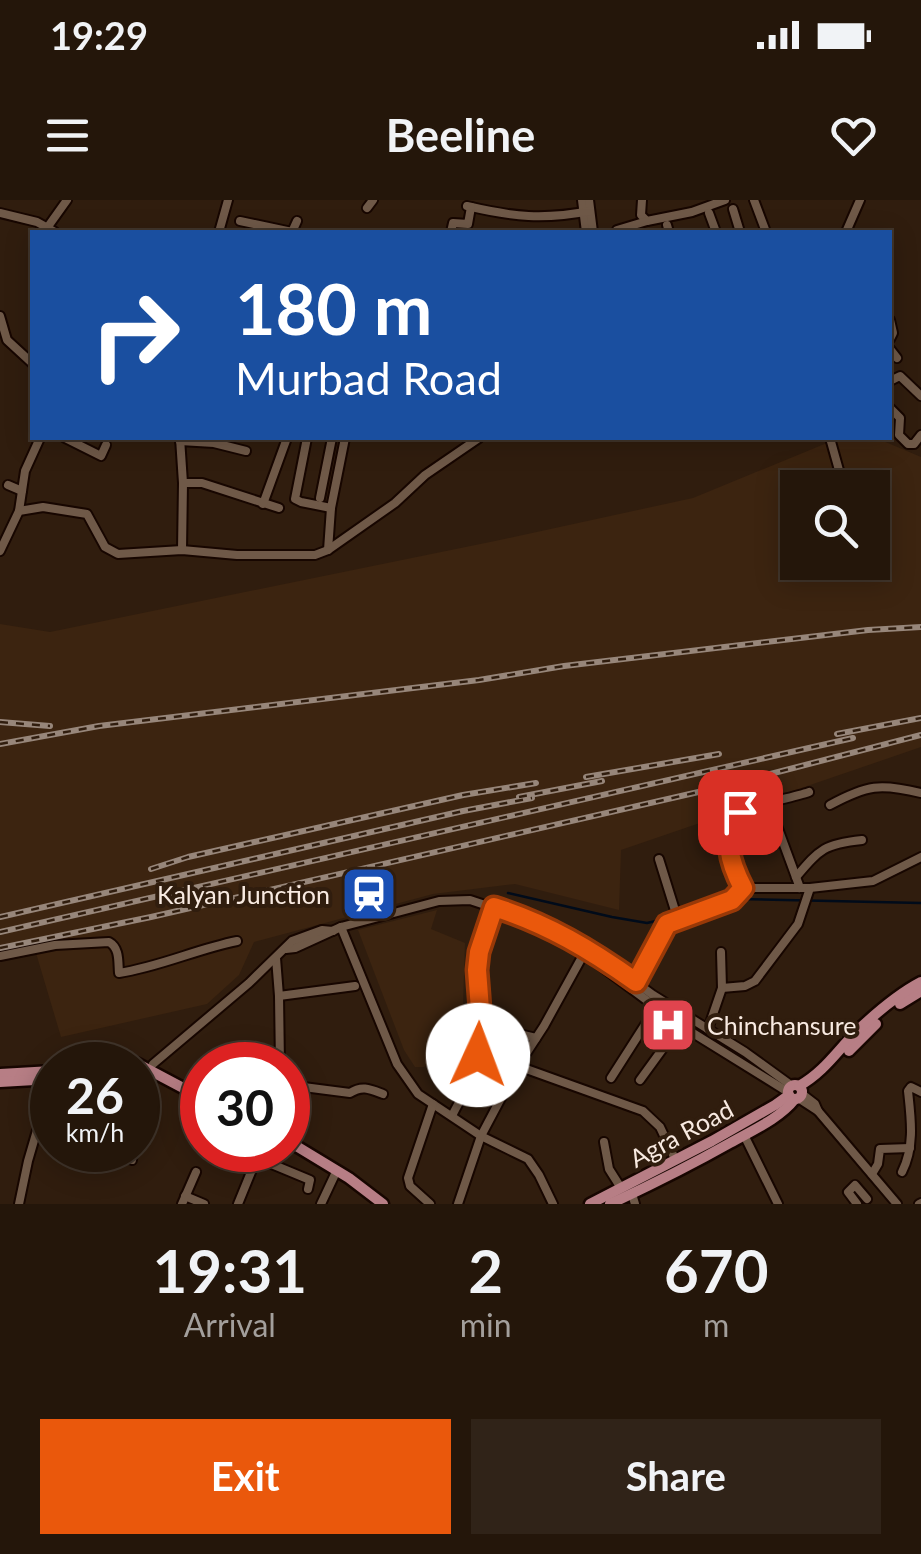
<!DOCTYPE html>
<html lang="en">
<head>
<meta charset="utf-8">
<style>
	:root { --surface:#24160a; --page:#302318; --text:#f1f3f6; --muted:#a39f9c; --line:#41352b; --accent:#ea580c }
	body { margin:0; font-family:Lato,sans-serif; background:var(--page); color:var(--text); height:100vh; display:flex; flex-direction:column; font-size:38px; white-space:nowrap }
	* { box-sizing:border-box; margin:0 }
	p { font-size:32px; color:var(--muted) }
	.icon { flex:none; width:55px; height:55px; fill:none; stroke:currentColor; stroke-width:2; stroke-linecap:round; stroke-linejoin:round }
	.map { position:relative; height:1004px; overflow:hidden }
	.details { display:flex; flex-direction:column; background:var(--surface); flex:1 }
	.details>* { flex:none }
	.top-card { position:absolute; left:30px; top:30px; width:862px; height:210px; border-radius:0px; box-shadow:0 5px 25px #0003,0 0 0 2px var(--line); background:#1a4fa0; color:#fff; overflow:hidden }
	.fabs { position:absolute; left:780px; top:270px; display:grid; gap:20px }
	.fabs a { display:grid; place-items:center; width:110px; height:110px; border-radius:0px; background:var(--surface); box-shadow:0 5px 25px #0003,0 0 0 2px var(--line); font-size:50px }
	.speed { position:absolute; left:30px; top:842px; display:flex; gap:20px; font-size:50px; font-weight:700; text-align:center }
	.speed>* { display:grid; place-content:center; width:130px; height:130px; border-radius:50%; background:var(--surface); box-shadow:0 5px 25px #0003,0 0 0 2px var(--line); line-height:1 }
	.speed small { font-size:25px; font-weight:400 }
	.speed .limit { border:15px solid #d22; background:#fff; color:#111 }
	.pin { position:absolute; display:grid; place-items:center; width:85px; height:85px; color:#fff; margin:-42px; border-radius:20px; box-shadow:0 5px 15px #0006 }
	.me { position:absolute; width:110px; margin:-55px; rotate:2deg; stroke-linejoin:round; filter:drop-shadow(0 0 8px #0008) }
	.turn { display:flex; align-items:center; gap:35px; height:210px; padding:0 40px; font-size:45px }
	.turn .icon { width:130px; height:130px; stroke-width:2.5 }
	.turn b { display:block; font-size:70px; line-height:85px }
	.eta { display:flex; justify-content:space-evenly; align-items:center; height:170px; text-align:center }
	.eta b { font-size:60px; font-weight:700; line-height:70px }
	.button { display:flex; gap:20px; margin-top:auto; padding:20px 40px }
	.button a { flex:1; height:115px; border-radius:0px; background:var(--accent); color:#fff; font-size:40px; font-weight:700; line-height:115px; text-align:center }
	.button a+a { background:var(--page); color:var(--text) }
	.status { display:flex; justify-content:space-between; align-items:center; height:70px; padding:0 50px; background:var(--surface); direction:ltr }
	.status svg { height:28px; fill:currentColor }
	header { display:flex; justify-content:space-between; align-items:center; height:130px; padding:0 40px; background:var(--surface); font-size:45px; font-weight:700 }
	.map>svg:first-child { display:block }
	.built { fill:#3c2410; fill-rule:evenodd }
	.lines { fill:none; stroke-linecap:round; stroke-linejoin:round }
	.stream { stroke:#000b1a; stroke-width:2.5 }
	.minor-casing { stroke:#170600; stroke-width:12 }
	.major-casing { stroke:#170600; stroke-width:15 }
	.minor { stroke:#6f5948; stroke-width:8 }
	.major { stroke:#b77e85; stroke-width:10 }
	.rail-casing { stroke:#97867a; stroke-width:6 }
	.rail { stroke:#301d0e; stroke-width:2.5; stroke-dasharray:8; stroke-linecap:butt }
	.route-casing { stroke:#983908; stroke-width:25 }
	.route { stroke:#ea580c; stroke-width:18 }
	.labels { text-anchor:middle; dominant-baseline:central; stroke-width:8; stroke-linejoin:round; paint-order:stroke }
	.poi-label { font-size:25px; fill:#f8eae1; stroke:#301d0e; text-anchor:end }
	.street-label { font-size:25px; fill:#f8eae1; stroke:#301d0e }
</style>
</head>
<body>
<div class="status"><b>19:29</b><svg viewBox="0 0 49 12"><path d="M0 12V9h3v3zM5 12V6h3v6zM10 12V3h3v9zM15 12V0h3v12zM26 1h20v11H26zM47 4h2v5h-2z"/></svg></div>
<header><svg class="icon" aria-label="menu" viewBox="0 0 24 24"><path d="M4 6h16M4 12h16M4 18h16"/></svg>Beeline<svg class="icon" aria-label="heart" viewBox="0 0 24 24"><path d="M12 20l-8-8c-3-5 5-10 8-4 3-6 11-1 8 4z"/></svg></header>
<div class="map">
<svg width="921" height="1004" viewBox="0 0 921 1004">
	<rect width="100%" height="100%" fill="#301d0e"/>
	<g class="built">
		<path d="M839,238H876L921,257V547L621,650L619,710L515,684L433,694L254,742L239,775L207,804L61,837L36,753L0,760V424L50,432L495,341L693,298ZM798,288H872V362H798Z"/>
		<polygon points="437,710 431,729 465,743 462,837 424,867 415,867 404,850 358,730"/>
	</g>
	<g class="lines">
		<g class="stream">
			<polyline points="508,693 612,717 647,723 673,717"/>
			<polyline points="737,699 921,703"/>
			<polyline points="680,715 729,698"/>
		</g>
		<g class="minor-casing">
			<g id="minor">
				<polyline points="582,0 586,32"/>
				<polyline points="589,0 593,32"/>
				<polyline points="642,0 641,15 647,21 692,12 725,0"/>
				<polyline points="754,0 766,32"/>
				<path d="M467,6C514,17 543,20 590,11"/>
				<polyline points="367,8 373,0"/>
				<polyline points="733,9 740,32"/>
				<polyline points="0,13 37,22 55,32"/>
				<polyline points="709,13 716,32"/>
				<polyline points="240,21 292,32 297,21"/>
				<polyline points="667,25 669,32"/>
				<polyline points="47,28 67,0"/>
				<polyline points="617,30 647,21"/>
				<polyline points="219,32 228,0"/>
				<polyline points="451,32 453,23 468,24 471,7"/>
				<polyline points="846,32 860,0"/>
				<polyline points="0,116 7,140 32,163"/>
				<polyline points="890,120 893,133 890,139"/>
				<polyline points="890,149 897,158"/>
				<polyline points="890,181 900,176 921,196"/>
				<polyline points="890,208 900,218 899,235 908,244 914,244 921,235"/>
				<polyline points="65,238 101,256 106,245"/>
				<polyline points="180,238 183,283 182,350"/>
				<polyline points="307,238 295,299 301,302 331,308"/>
				<polyline points="830,238 844,288"/>
				<polyline points="180,241 214,243 246,251"/>
				<polyline points="183,283 202,283 279,308"/>
				<polyline points="8,285 22,291"/>
				<polyline points="320,298 332,238"/>
				<polyline points="263,304 287,238"/>
				<polyline points="19,311 25,271 40,238"/>
				<polyline points="328,350 331,308 345,238"/>
				<polyline points="0,351 19,311 43,307 87,314 105,347 118,354 182,350 237,355 315,355 328,350 395,303 425,275 479,238"/>
				<polyline points="769,604 800,688"/>
				<path d="M830,605C867,585 880,583 921,593"/>
				<polyline points="659,659 678,720"/>
				<path d="M796,677C820,649 824,644 862,640"/>
				<polyline points="743,688 810,688 873,681 921,657"/>
				<path d="M743,688C732,667 727,658 731,634C732,626 733,618 740,612C750,605 793,598 809,592"/>
				<polyline points="341,727 397,864 418,894 481,936 528,959 539,975 553,1004"/>
				<polyline points="286,749 295,748 341,727 439,701 470,700 548,726 590,749 653,795 745,852 792,886"/>
				<polyline points="583,750 586,755 680,825 788,892"/>
				<path d="M0,756L55,745L109,742C120,748 118,762 119,773C159,767 197,749 237,741"/>
				<polyline points="276,758 279,796 280,865"/>
				<polyline points="637,782 667,725 732,701 743,688"/>
				<polyline points="722,788 745,786 755,781 798,724 810,688"/>
				<polyline points="279,796 355,786"/>
				<polyline points="708,829 722,788 721,752"/>
				<polyline points="515,833 536,838"/>
				<polyline points="477,860 518,866 643,911 660,927 675,959"/>
				<polyline points="153,864 249,783 292,741 322,730 333,731"/>
				<polyline points="611,878 657,806"/>
				<polyline points="640,880 680,825"/>
				<path d="M288,885L350,893C362,885 370,889 383,894"/>
				<polyline points="802,894 815,904 818,911 897,1004"/>
				<polyline points="798,898 818,911"/>
				<path d="M452,916C459,901 471,884 475,867C484,834 475,800 477,767C479,746 488,727 494,707"/>
				<polyline points="744,935 778,1004"/>
				<polyline points="604,942 609,969 621,988"/>
				<polyline points="257,958 310,980 308,989"/>
				<polyline points="132,960 133,950"/>
				<path d="M902,972C915,946 911,919 908,891L911,887L921,892"/>
				<polyline points="872,974 878,964 880,949 910,948"/>
				<polyline points="632,994 635,1004"/>
				<polyline points="185,996 204,1004"/>
				<polyline points="19,1004 28,961 52,879"/>
				<polyline points="182,1004 196,972"/>
				<polyline points="238,1004 260,950"/>
				<polyline points="321,1004 337,970"/>
				<polyline points="430,1004 410,986 408,978 433,904"/>
				<polyline points="458,1004 481,936 518,866 544,826 587,748"/>
				<polyline points="857,1004 848,992 855,985 867,999"/>
				<polyline points="919,1004 921,1003"/>
			</g>
		</g>
		<g class="major-casing">
			<g id="major">
				<polyline points="900,804 921,791"/>
				<polyline points="849,851 876,824"/>
				<polyline points="136,863 202,898"/>
				<polyline points="0,874 52,871"/>
				<polyline points="0,882 52,879"/>
				<circle cx="795" cy="892" r="7"/>
				<path d="M799,886C824,872 837,851 857,831C876,813 898,794 921,782"/>
				<polyline points="288,941 349,978 383,1004"/>
				<polyline points="590,1004 712,941 775,905 789,895"/>
				<path d="M610,1004C651,985 691,965 730,943C753,930 779,919 795,899"/>
			</g>
		</g>
		<use href="#minor" class="minor"/>
		<use href="#major" class="major"/>
		<g class="rail-casing">
			<g id="rail">
				<polyline points="0,522 50,526"/>
				<polyline points="837,534 921,518"/>
				<polyline points="0,544 99,526 479,480 564,466 868,430 921,427"/>
				<polyline points="586,577 719,554"/>
				<polyline points="519,597 602,581"/>
				<polyline points="151,669 188,657 463,595 536,583"/>
				<polyline points="0,717 463,611 532,598"/>
				<polyline points="0,732 853,538"/>
				<polyline points="0,748 151,717 716,588 921,535"/>
			</g>
		</g>
		<use href="#rail" class="rail"/>
	</g>
	<g class="lines">
		<g class="route-casing">
			<path id="route" d="M478,855L480,809L477,770L479,752L494,707C548,724 591,750 636,782L667,724L732,700L743,688C730,663 721,636 740,612"/>
		</g>
		<use href="#route" class="route"/>
	</g>
	<defs>
		<g id="station-square" transform="scale(2.875)"><rect x="-9" y="-9" width="18" height="18" rx="4" fill="#1a4fb4" stroke="#301d0e"/><path d="M-3-6H3Q5-6 5-4V2Q5 4 3 4L4.5 6H3L1.5 4h-3L-3 6H-4.5L-3 4Q-5 4-5 2V-4Q-5-6-3-6ZM-3.5-4v3h7v-3ZM-3.5 1v1.5H-2V1ZM2 1v1.5H3.5V1Z" fill="#fff"/></g>
		<g id="hospital-square" transform="scale(2.875)"><rect x="-9" y="-9" width="18" height="18" rx="4" fill="#e0444e" stroke="#301d0e"/><path d="M-5-5h3v3.5h4V-5h3V5h-3V1.5h-4V5h-3Z" fill="#fff"/></g>
	</defs>
	<g fill-rule="evenodd">
		<use href="#station-square" x="369" y="694"/>
		<use href="#hospital-square" x="668" y="825"/>
	</g>
	<g class="labels">
		<g class="poi-label">
			<text x="330" y="694">Kalyan Junction</text>
			<text x="707" y="825" text-anchor="start">Chinchansure</text>
		</g>
		<g class="street-label">
			<text transform="translate(681 933) rotate(-28)">Agra Road</text>
		</g>
	</g>
</svg>
<div class="fabs">
<a><svg class="icon" aria-label="search" viewBox="0 0 24 24"><circle cx="10" cy="10" r="6"/><path d="M15 15l6 6"/></svg></a>
</div>
<div class="speed"><div>26<small>km/h</small></div><div class="limit">30</div></div>
<div class="pin" style="left:740px;top:612px;background:#d93025"><svg class="icon" aria-label="arrive" viewBox="0 0 24 24"><path d="M6 21V4h12l-3 4 3 4H6"/></svg></div>
<svg class="me" style="left:478px;top:855px" viewBox="-20 -20 40 40"><circle r="19" fill="#fff"/><path d="M0-13L10 11 0 6-10 11z" fill="#ea580c"/></svg>
<div class="top-card">
<div class="turn"><svg class="icon" aria-label="right" viewBox="0 0 24 24"><path d="M7 20v-9h11M14 6l5 5-5 5"/></svg><div><b>180 m</b>Murbad Road</div></div>
</div>
</div>
<section class="details">
<div class="eta">
<div><b>19:31</b><p>Arrival</p></div>
<div><b>2</b><p>min</p></div>
<div><b>670</b><p>m</p></div>
</div>
<div class="button"><a>Exit</a><a>Share</a></div>
</section>
</body>
</html>
